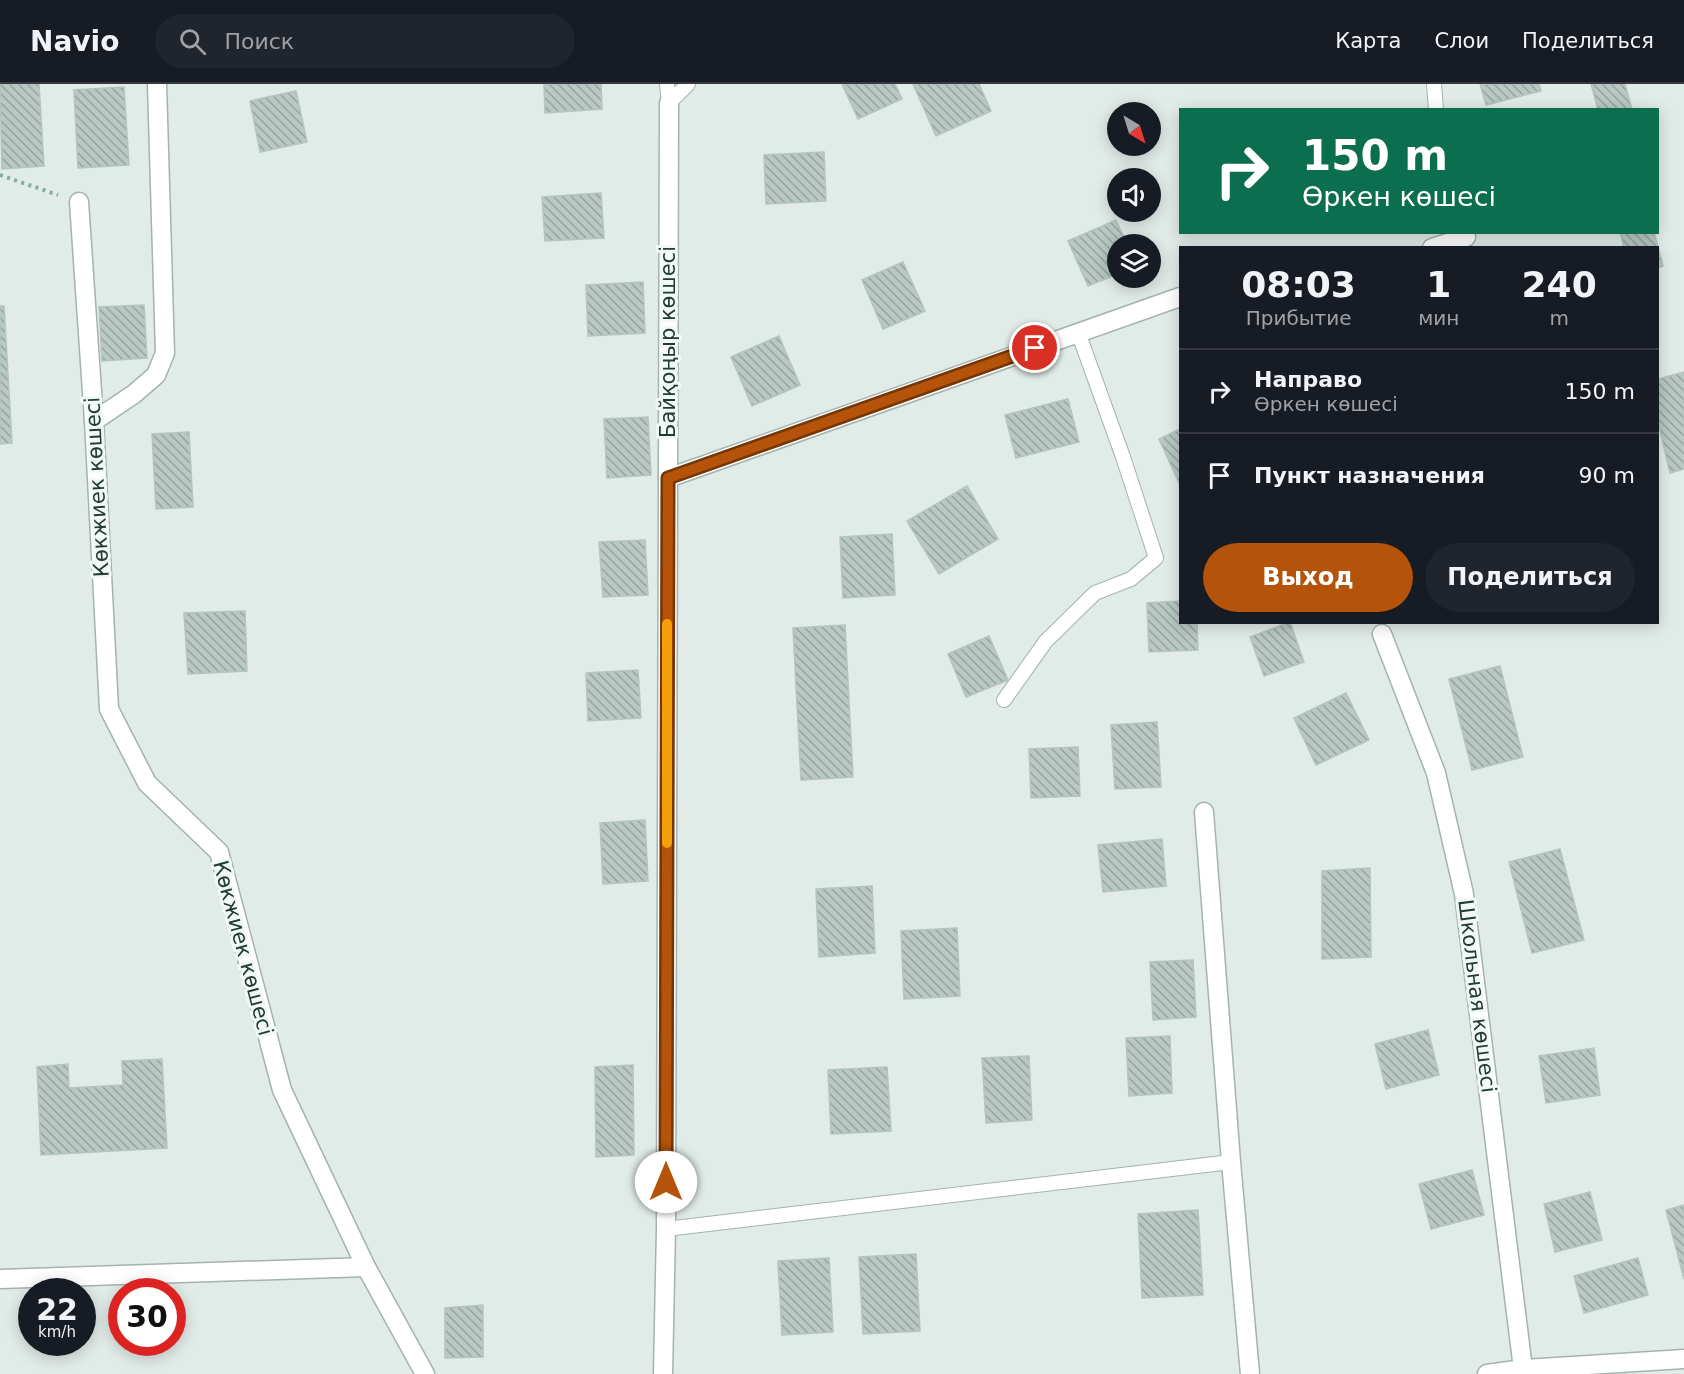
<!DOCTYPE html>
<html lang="ru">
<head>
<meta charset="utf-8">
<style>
	:root { --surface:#171b24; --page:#20242c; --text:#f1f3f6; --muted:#9ea1a6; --line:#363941; --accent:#b45309 }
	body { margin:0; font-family:"DejaVu Sans",sans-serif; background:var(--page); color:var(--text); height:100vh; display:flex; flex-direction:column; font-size:22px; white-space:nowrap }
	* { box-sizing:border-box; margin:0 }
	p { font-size:20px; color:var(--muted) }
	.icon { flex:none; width:33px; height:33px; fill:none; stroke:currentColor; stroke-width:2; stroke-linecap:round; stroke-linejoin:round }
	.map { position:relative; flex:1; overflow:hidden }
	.drawer { position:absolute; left:1179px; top:162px; width:480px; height:378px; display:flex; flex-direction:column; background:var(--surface); border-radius:0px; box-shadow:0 3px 15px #0003 }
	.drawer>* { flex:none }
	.banner { position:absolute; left:1179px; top:24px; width:480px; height:126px; border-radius:0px; box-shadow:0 3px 15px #0003; background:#0b6e4f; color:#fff; overflow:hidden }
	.needle { width:39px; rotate:142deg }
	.buttons { position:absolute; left:1107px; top:18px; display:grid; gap:12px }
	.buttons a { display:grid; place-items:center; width:54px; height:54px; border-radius:50%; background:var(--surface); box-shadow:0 3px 15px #0003; font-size:30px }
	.speed { position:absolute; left:18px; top:1194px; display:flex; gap:12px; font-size:30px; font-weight:700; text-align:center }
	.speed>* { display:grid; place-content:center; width:78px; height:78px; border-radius:50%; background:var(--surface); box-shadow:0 3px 15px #0003; line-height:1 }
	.speed small { font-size:15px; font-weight:400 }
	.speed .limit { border:9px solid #d22; background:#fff; color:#111 }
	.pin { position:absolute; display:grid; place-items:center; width:51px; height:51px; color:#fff; margin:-26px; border:3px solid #fff; border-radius:50%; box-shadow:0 2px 6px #0007 }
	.me { position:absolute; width:66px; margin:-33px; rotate:0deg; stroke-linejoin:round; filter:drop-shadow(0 0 4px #0008) }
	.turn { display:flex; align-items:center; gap:21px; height:126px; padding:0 24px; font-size:27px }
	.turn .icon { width:78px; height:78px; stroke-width:2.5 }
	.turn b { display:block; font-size:42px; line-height:51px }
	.eta { display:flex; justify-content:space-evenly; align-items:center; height:102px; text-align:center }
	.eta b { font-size:36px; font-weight:600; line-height:42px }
	.primary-button { display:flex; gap:12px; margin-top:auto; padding:12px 24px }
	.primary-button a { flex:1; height:69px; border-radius:36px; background:var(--accent); color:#fff; font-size:24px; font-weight:600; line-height:69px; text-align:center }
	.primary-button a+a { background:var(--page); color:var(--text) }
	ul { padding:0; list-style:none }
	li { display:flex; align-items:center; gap:18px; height:84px; padding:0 24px; border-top:2px solid var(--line) }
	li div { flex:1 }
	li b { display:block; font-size:22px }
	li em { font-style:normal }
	header { display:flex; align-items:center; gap:36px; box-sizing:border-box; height:84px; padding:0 30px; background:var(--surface); border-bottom:2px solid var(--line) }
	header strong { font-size:28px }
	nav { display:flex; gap:33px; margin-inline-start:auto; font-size:21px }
	.search { width:420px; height:54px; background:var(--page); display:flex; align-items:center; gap:15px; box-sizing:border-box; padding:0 21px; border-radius:33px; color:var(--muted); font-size:22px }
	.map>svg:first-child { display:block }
	.building { fill:url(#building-back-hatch); stroke:#b4c4bf; stroke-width:1.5 }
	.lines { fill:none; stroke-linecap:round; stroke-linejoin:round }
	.lane-casing { stroke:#a4b3af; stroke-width:16 }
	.street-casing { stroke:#a4b3af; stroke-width:21 }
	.path { stroke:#82ada4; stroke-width:4; stroke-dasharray:3 4.5; stroke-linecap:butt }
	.lane { stroke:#fff; stroke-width:14 }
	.street { stroke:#fff; stroke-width:18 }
	.route-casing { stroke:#753606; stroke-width:15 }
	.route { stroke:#b45309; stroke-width:10 }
	.slow { stroke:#f59e0b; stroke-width:10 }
	.labels { text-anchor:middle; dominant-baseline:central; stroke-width:6; stroke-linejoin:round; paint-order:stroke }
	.street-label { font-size:21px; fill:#223b37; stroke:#f1f8f5 }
</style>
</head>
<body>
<header>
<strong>Navio</strong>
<div class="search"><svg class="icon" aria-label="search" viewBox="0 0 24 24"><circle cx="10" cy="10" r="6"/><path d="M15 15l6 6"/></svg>Поиск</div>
<nav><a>Карта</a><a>Слои</a><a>Поделиться</a></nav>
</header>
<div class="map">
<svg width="1684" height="1290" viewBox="0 0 1684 1290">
	<defs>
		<pattern id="building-back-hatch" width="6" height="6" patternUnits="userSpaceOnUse" patternTransform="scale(1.5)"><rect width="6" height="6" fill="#b9c8c4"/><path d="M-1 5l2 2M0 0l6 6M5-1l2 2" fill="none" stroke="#96a4a0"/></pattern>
	</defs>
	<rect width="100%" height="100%" fill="#e1ebe7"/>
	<g class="building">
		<polygon points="0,0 39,0 44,82 2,85"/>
		<polygon points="544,0 601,0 602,25 545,29"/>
		<polygon points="842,0 895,0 902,15 858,35"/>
		<polygon points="913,0 979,0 991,27 936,52"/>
		<polygon points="1480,0 1539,0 1541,7 1486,21"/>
		<polygon points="1591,0 1625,0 1632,25 1598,26"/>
		<polygon points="124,3 129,81 78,84 74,6"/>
		<polygon points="296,7 307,58 260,68 250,17"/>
		<polygon points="824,68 826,117 766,120 764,71"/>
		<polygon points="601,109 604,154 545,157 542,113"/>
		<polygon points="1116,136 1127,160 1118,160 1118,190 1088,202 1068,157"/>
		<polygon points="1620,148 1654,148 1663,182 1658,184 1658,164 1624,164"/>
		<polygon points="903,178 925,227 883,245 862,196"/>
		<polygon points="643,198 645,249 588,252 586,201"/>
		<polygon points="144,221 147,274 102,277 99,223"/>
		<polygon points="0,222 4,222 12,359 0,360"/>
		<polygon points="779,252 800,301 752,322 731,273"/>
		<polygon points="1684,288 1684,385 1670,389 1658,338 1658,295"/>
		<polygon points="1068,315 1079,358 1016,374 1005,331"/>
		<polygon points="648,333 651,391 607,394 604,335"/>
		<polygon points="1180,345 1180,401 1159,355"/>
		<polygon points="189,348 193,423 156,425 152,350"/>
		<polygon points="967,402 998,455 939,490 907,437"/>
		<polygon points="892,450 895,511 843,514 840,453"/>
		<polygon points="645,456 648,511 603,513 599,458"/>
		<polygon points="1180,517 1180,538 1197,538 1198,566 1149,568 1147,519"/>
		<polygon points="245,527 247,587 188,590 184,529"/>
		<polygon points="1290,538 1304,578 1264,592 1250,553"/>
		<polygon points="845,541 853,693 801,696 793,544"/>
		<polygon points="989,552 1008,596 966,613 948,570"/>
		<polygon points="1500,582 1523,673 1472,686 1449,595"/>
		<polygon points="638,586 641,634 588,637 586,589"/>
		<polygon points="1346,609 1369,656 1316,681 1294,634"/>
		<polygon points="1157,638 1161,703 1115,705 1111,641"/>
		<polygon points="1078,663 1080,712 1031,714 1029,665"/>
		<polygon points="645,736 648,797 603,800 600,739"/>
		<polygon points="1162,755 1166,802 1103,808 1098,761"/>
		<polygon points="1560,765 1584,856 1532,869 1509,778"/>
		<polygon points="1370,784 1371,873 1322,875 1322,787"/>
		<polygon points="872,802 875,869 819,873 816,805"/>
		<polygon points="957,844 960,912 904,915 901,847"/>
		<polygon points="1193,876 1196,933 1153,936 1150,878"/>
		<polygon points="1428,946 1439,991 1386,1005 1375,960"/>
		<polygon points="1170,952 1172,1009 1129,1012 1126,954"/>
		<polygon points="1594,964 1600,1011 1546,1019 1539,972"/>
		<polygon points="1029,972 1032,1036 986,1039 982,974"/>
		<polygon points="162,975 167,1064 41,1071 37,983 68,980 69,1004 123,1001 122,977"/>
		<polygon points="633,981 634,1071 596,1073 595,983"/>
		<polygon points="887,983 891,1047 831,1050 828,986"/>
		<polygon points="1472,1086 1484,1131 1431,1145 1419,1100"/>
		<polygon points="1590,1108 1602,1156 1555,1168 1544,1120"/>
		<polygon points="1684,1121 1684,1195 1666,1126"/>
		<polygon points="1198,1126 1203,1211 1142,1214 1138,1130"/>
		<polygon points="916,1170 920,1247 863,1250 859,1173"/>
		<polygon points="829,1174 833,1248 782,1251 778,1177"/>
		<polygon points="1638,1174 1648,1211 1584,1229 1574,1192"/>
		<polygon points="483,1221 483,1273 445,1274 445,1224"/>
	</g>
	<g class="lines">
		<g class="lane-casing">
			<g id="lane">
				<polyline points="667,0 669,19"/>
				<polyline points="1434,0 1436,26"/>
				<polyline points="669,19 688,0"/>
				<polyline points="1004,616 1046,557 1095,509 1131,495 1156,474 1123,373 1078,248"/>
				<polyline points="666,1145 1231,1078"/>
			</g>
		</g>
		<g class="street-casing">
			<g id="street">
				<polyline points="79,118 94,337 109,625 147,699 219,768 282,1006 366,1183 425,1290"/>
				<polyline points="1432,164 1466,153"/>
				<polyline points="94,337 134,310 156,291 165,269 157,0"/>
				<polyline points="668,394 1180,213"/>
				<polyline points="1382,550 1436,689 1464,810 1523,1285"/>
				<polyline points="1204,728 1231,1078 1250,1290"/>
				<polyline points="0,1195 366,1183"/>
				<polyline points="663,1290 666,1145 669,19"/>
				<polyline points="1487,1290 1523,1285 1684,1275"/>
			</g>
		</g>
		<polyline class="path" points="0,91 58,111"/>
		<use href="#lane" class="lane"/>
		<use href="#street" class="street"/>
	</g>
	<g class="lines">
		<g class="route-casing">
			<polyline id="route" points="666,1098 668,394 1035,264"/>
		</g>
		<use href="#route" class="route"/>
		<polyline class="slow" points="667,759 667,540"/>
	</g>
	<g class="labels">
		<g class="street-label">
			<text transform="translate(668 258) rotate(-90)">Байқоңыр көшесі</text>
			<text transform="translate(97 403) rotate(-93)">Көкжиек көшесі</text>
			<text transform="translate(243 864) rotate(75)">Көкжиек көшесі</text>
			<text transform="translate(1477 912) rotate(83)">Школьная көшесі</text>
		</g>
	</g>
</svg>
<div class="buttons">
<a><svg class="needle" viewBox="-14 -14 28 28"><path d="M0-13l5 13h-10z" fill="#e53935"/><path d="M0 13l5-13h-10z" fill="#9ea1a6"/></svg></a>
<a><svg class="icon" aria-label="sound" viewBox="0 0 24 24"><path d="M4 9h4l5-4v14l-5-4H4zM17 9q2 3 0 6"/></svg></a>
<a><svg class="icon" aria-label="layers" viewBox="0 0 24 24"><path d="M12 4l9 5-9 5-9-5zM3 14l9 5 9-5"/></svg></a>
</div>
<div class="speed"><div>22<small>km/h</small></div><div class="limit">30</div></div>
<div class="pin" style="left:1035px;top:264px;background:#d93025"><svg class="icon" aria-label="arrive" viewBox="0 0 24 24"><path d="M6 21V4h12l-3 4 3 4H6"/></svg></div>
<svg class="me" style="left:666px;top:1098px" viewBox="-20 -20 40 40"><circle r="19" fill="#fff"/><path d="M0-13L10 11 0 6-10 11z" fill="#b45309"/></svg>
<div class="banner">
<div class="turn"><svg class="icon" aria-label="right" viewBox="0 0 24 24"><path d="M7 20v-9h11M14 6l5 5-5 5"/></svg><div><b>150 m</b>Өркен көшесі</div></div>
</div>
<section class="drawer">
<div class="eta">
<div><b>08:03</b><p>Прибытие</p></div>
<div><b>1</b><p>мин</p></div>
<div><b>240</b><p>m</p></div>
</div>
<ul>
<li><svg class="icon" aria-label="right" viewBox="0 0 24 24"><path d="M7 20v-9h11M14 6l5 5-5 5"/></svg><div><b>Направо</b><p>Өркен көшесі</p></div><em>150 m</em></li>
<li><svg class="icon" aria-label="arrive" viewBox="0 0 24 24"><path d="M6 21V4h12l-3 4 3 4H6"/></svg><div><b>Пункт назначения</b></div><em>90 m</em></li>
</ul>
<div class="primary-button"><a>Выход</a><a>Поделиться</a></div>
</section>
</div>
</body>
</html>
